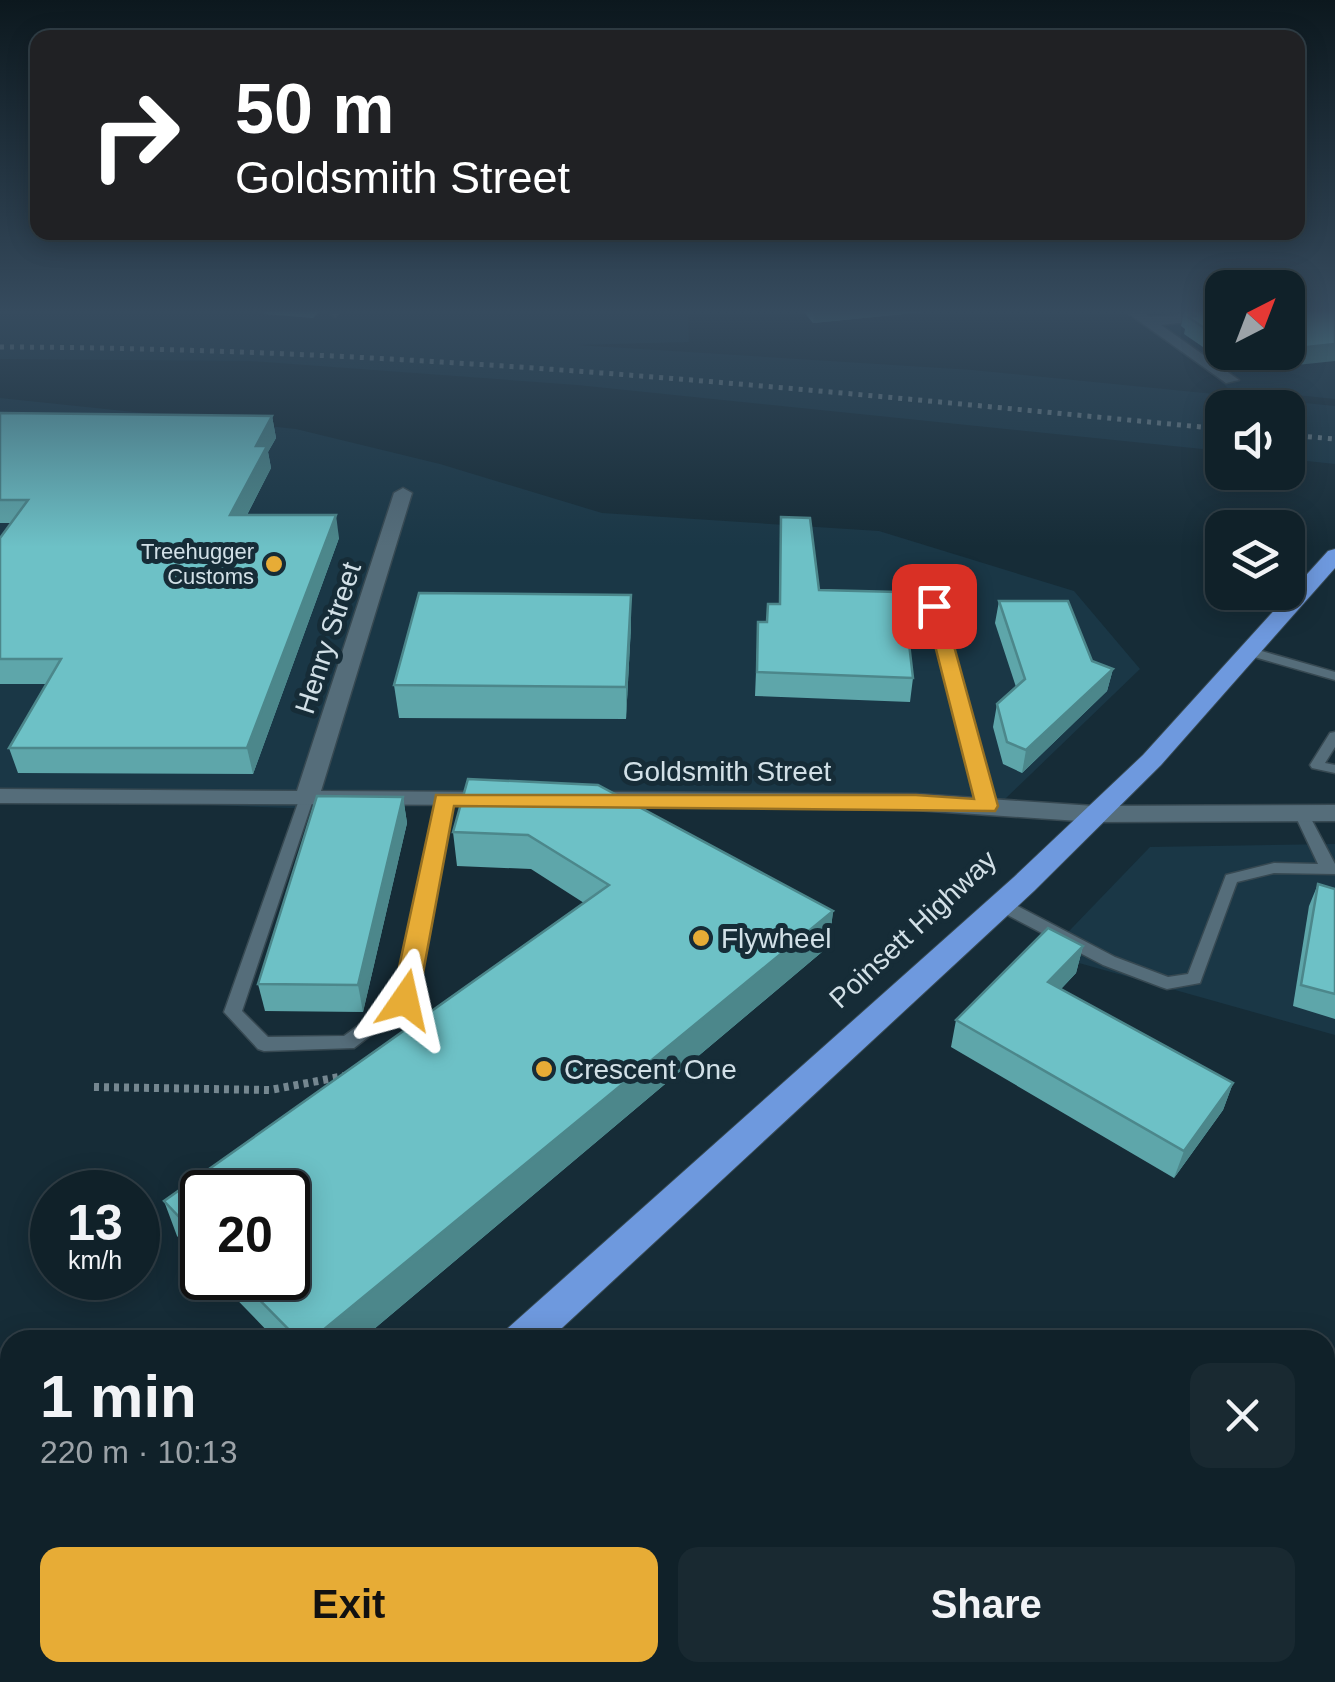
<!DOCTYPE html>
<html lang="en">
<head>
<meta charset="utf-8">
<style>
	:root { --surface:#102129; --page:#192931; --text:#f1f3f6; --muted:#9ca3a8; --line:#303e46; --accent:#e7ac36 }
	body { margin:0; font-family:Arial,sans-serif; background:var(--page); color:var(--text); height:100vh; display:flex; flex-direction:column; font-size:38px; white-space:nowrap }
	* { box-sizing:border-box; margin:0 }
	p { font-size:32px; color:var(--muted) }
	.icon { flex:none; width:55px; height:55px; fill:none; stroke:currentColor; stroke-width:2; stroke-linecap:round; stroke-linejoin:round }
	.map { position:relative; flex:1; overflow:hidden }
	.side { position:absolute; left:0px; top:1330px; width:1335px; height:352px; display:flex; flex-direction:column; background:var(--surface); border-radius:30px 30px 0 0; box-shadow:0 5px 25px #0003,0 0 0 2px var(--line) }
	.side>* { flex:none }
	.banner { position:absolute; left:30px; top:30px; width:1275px; height:210px; border-radius:20px; box-shadow:0 5px 25px #0003,0 0 0 2px var(--line); background:#202124; color:#fff; overflow:hidden }
	.needle { width:65px; rotate:42deg }
	.controls { position:absolute; left:1205px; top:270px; display:grid; gap:20px }
	.controls a { display:grid; place-items:center; width:100px; height:100px; border-radius:20px; background:var(--surface); box-shadow:0 5px 25px #0003,0 0 0 2px var(--line); font-size:50px }
	.speed { position:absolute; left:30px; top:1170px; display:flex; gap:20px; font-size:50px; font-weight:700; text-align:center }
	.speed>* { display:grid; place-content:center; width:130px; height:130px; border-radius:50%; background:var(--surface); box-shadow:0 5px 25px #0003,0 0 0 2px var(--line); line-height:1 }
	.speed small { font-size:25px; font-weight:400 }
	.speed .limit { border:5px solid #111; border-radius:15px; background:#fff; color:#111 }
	.pin { position:absolute; display:grid; place-items:center; width:85px; height:85px; color:#fff; margin:-42px; border-radius:20px; box-shadow:0 5px 15px #0006 }
	.me { position:absolute; width:110px; margin:-55px; rotate:11deg; stroke-linejoin:round; filter:drop-shadow(0 0 8px #0008) }
	.turn { display:flex; align-items:center; gap:35px; height:210px; padding:0 40px; font-size:45px }
	.turn .icon { width:130px; height:130px; stroke-width:2.5 }
	.turn b { display:block; font-size:70px; line-height:85px }
	.round { display:grid; place-items:center; flex:none; width:105px; height:105px; border-radius:20px; background:var(--page) }
	.headline { display:flex; align-items:center; justify-content:space-between; height:170px; padding:0 40px }
	h1 { font-size:60px; font-weight:700; line-height:75px }
	.button { display:flex; gap:20px; margin-top:auto; padding:20px 40px }
	.button a { flex:1; height:115px; border-radius:20px; background:var(--accent); color:#111; font-size:40px; font-weight:700; line-height:115px; text-align:center }
	.button a+a { background:var(--page); color:var(--text) }
	.map>svg:first-child { display:block }
	.built { fill:#1a3746 }
	.lines { fill:none; stroke-linecap:round; stroke-linejoin:round }
	.service-casing { stroke:#374952; stroke-width:3 }
	.minor-casing { stroke:#374952; stroke-width:3 }
	.trunk-casing { stroke:#374952; stroke-width:2 }
	.path { stroke:#758790; stroke-width:8; stroke-dasharray:5 5; stroke-linecap:butt }
	.service { fill:#556d7a; fill-rule:evenodd }
	.minor { fill:#556d7a; fill-rule:evenodd }
	.trunk { fill:#6e99de; fill-rule:evenodd }
	.rail { stroke:#6e818a; stroke-width:5; stroke-dasharray:4 6; stroke-linecap:butt }
	.wall { fill:#5ea6aa }
	.shaded-wall { fill:#4c878b }
	.building { fill:#6dc1c6; stroke:#4c878b; stroke-width:2.5 }
	.route { fill:#e7ac36; stroke:#967023; stroke-width:2.5 }
	.poi-dot { fill:#e7ac36; stroke:#162c37; stroke-width:4 }
	.labels { text-anchor:middle; dominant-baseline:central; stroke-width:10; stroke-linejoin:round; paint-order:stroke }
	.far-poi-label { font-size:22px; fill:#d2e0e7; stroke:#162c37; text-anchor:end }
	.street-label { font-size:28px; fill:#d2e0e7; stroke:#162c37 }
	.poi-label { font-size:28px; fill:#d2e0e7; stroke:#162c37; text-anchor:start }
</style>
</head>
<body>
<div class="map">
<svg width="1335" height="1682" viewBox="0 0 1335 1682">
	<rect width="100%" height="100%" fill="#162c37"/>
	<g class="built">
		<polygon points="0,311 688,311 689,342 577,345 973,370 1335,406 1335,464 1288,459 1288,408 1222,408 1222,451 577,385 249,361 0,359"/>
		<polygon points="1146,318 1222,319 1222,352 1288,352 1335,319 1335,399 1228,388"/>
		<polygon points="0,398 296,429 440,464 602,513 879,531 1074,591 1140,669 1005,799 289,808 0,797"/>
		<polygon points="1335,844 1335,1035 1047,954 1150,847"/>
	</g>
	<g class="lines">
		<g class="service-casing">
			<g id="service">
				<polygon points="333,311 341,311 335,317 331,314"/>
				<polygon points="934,602 940,606 994,807 992,810 987,812 980,807 928,606"/>
				<polygon points="1251,648 1335,672 1335,680 1247,655 1247,649"/>
				<polygon points="1335,732 1335,747 1325,763 1335,765 1335,773 1312,768 1310,765 1330,733"/>
				<polygon points="306,795 313,800 242,1011 268,1037 344,1036 397,997 437,800 444,795 451,800 411,1004 354,1048 264,1051 258,1049 224,1012 299,800"/>
				<polygon points="1301,808 1308,813 1335,864 1335,874 1274,873 1237,882 1200,983 1167,989 1161,987 1103,965 996,909 994,905 996,901 1008,901 1115,957 1168,977 1188,974 1226,875 1274,863 1318,864 1294,813"/>
			</g>
		</g>
		<g class="minor-casing">
			<g id="minor">
				<polygon points="1125,311 1142,311 1150,317 1222,311 1222,318 1161,325 1239,380 1226,383"/>
				<polygon points="403,488 412,493 321,791 495,792 507,800 504,805 0,803 0,789 297,791 394,493"/>
				<polygon points="595,792 916,794 1094,806 1335,805 1335,821 1094,822 916,810 586,805 583,800"/>
			</g>
		</g>
		<g class="trunk-casing">
			<g id="trunk">
				<polygon points="1335,549 1335,568 1161,765 1034,891 549,1340 503,1340 508,1328 1014,877 1143,755 1328,551"/>
				<polygon points="123,1672 175,1672 171,1682 119,1682"/>
				<rect x="288" y="1672" width="46" height="10"/>
			</g>
		</g>
		<polyline class="path" points="94,1087 270,1090 350,1075"/>
		<use href="#service" class="service"/>
		<use href="#minor" class="minor"/>
		<use href="#trunk" class="trunk"/>
		<g class="rail">
			<path d="M0,347C409,348 815,390 1222,429"/>
			<polyline points="1288,435 1335,439"/>
		</g>
	</g>
	<g class="wall">
		<polygon points="263,311 320,311 313,318 264,314"/>
		<polygon points="803,311 934,311 813,323"/>
		<polygon points="1184,311 1222,311 1222,352 1288,352 1238,371 1184,334 1185,329 1181,326"/>
		<polygon points="0,413 272,416 276,438 268,452 271,468 247,515 339,538 253,774 18,773 9,748 46,684 0,684 0,538 11,523 0,523"/>
		<polygon points="781,517 819,590 900,609 913,678 910,702 755,696 758,622 767,622 779,604"/>
		<polygon points="999,601 1092,661 1113,669 1107,691 1022,773 1003,764 993,727 997,704 1016,687 995,623"/>
		<polygon points="631,626 626,719 399,718 394,685"/>
		<polygon points="468,779 833,911 829,946 361,1340 276,1340 216,1278 288,1278 202,1192 202,1263 177,1236 164,1201 584,903 531,869 457,866 453,832"/>
		<polygon points="403,797 407,823 363,1012 265,1011 258,984"/>
		<polygon points="1318,884 1335,889 1335,1019 1293,1006 1309,906"/>
		<polygon points="1083,946 1076,973 1061,989 1233,1083 1223,1110 1174,1178 951,1047 956,1020"/>
		<polygon points="1335,1585 1335,1682 1261,1682 1259,1672 1325,1672"/>
		<polygon points="406,1672 554,1672 555,1682 417,1682"/>
		<polygon points="1028,1672 1131,1672 1129,1682 1048,1682"/>
	</g>
	<g class="shaded-wall">
		<polygon points="814,311 934,311 813,323"/>
		<polygon points="1335,344 1335,361 1238,371 1243,353 1288,352 1288,349"/>
		<polygon points="272,416 276,438 268,452 271,468 235,538 230,515 256,446"/>
		<polygon points="336,515 339,538 253,774 247,748"/>
		<polygon points="631,595 631,626 626,719 626,687"/>
		<polygon points="1113,669 1107,691 1022,773 1026,750"/>
		<polygon points="403,797 407,823 363,1012 358,985"/>
		<polygon points="833,911 829,946 361,1340 311,1340"/>
		<polygon points="1083,946 1076,973 1042,1009 1048,982"/>
		<polygon points="1233,1083 1223,1110 1174,1178 1184,1151"/>
		<polygon points="550,1672 554,1672 555,1682 540,1682"/>
	</g>
	<g class="building">
		<polygon points="1187,311 1222,311 1222,340 1188,317 1195,316"/>
		<polygon points="1288,311 1335,312 1335,344 1288,349"/>
		<polygon points="0,413 272,416 256,446 267,446 230,515 336,515 247,748 9,748 61,659 0,659 0,538 28,500 0,500"/>
		<polygon points="781,517 810,518 819,590 898,592 900,609 905,609 913,678 757,672 758,622 767,622 768,604 780,604"/>
		<polygon points="419,593 631,595 626,687 394,685"/>
		<polygon points="999,601 1068,601 1092,661 1113,669 1026,750 1007,742 997,704 1025,679"/>
		<polygon points="468,779 598,785 833,911 311,1340 299,1340 238,1278 288,1278 288,1192 202,1192 202,1241 164,1201 609,885 528,835 453,832"/>
		<polygon points="317,796 403,797 358,985 258,984"/>
		<polygon points="1318,884 1335,889 1335,994 1301,985"/>
		<polygon points="1048,928 1083,946 1048,982 1233,1083 1184,1151 956,1020"/>
		<polygon points="1325,1552 1335,1585 1335,1675 1282,1672 1325,1672"/>
		<polygon points="420,1672 550,1672 540,1682 431,1682"/>
		<polygon points="1067,1672 1131,1672 1129,1682 1087,1682"/>
	</g>
	<linearGradient id="sky" x2="0" y2="1"><stop stop-color="#0c181e"/><stop offset="0.57" stop-color="#364b5e"/><stop offset="1" stop-color="#364b5e" stop-opacity="0"/></linearGradient>
	<rect width="1335" height="547" fill="url(#sky)"/>
	<polygon class="route" points="934,600 943,606 998,806 995,811 454,806 418,1000 414,1007 396,1007 392,1000 436,795 916,795 974,799 925,606"/>
	<g class="poi-dot">
		<circle cx="274" cy="564" r="10"/>
		<circle cx="701" cy="938" r="10"/>
		<circle cx="544" cy="1069" r="10"/>
	</g>
	<g class="labels">
		<g class="far-poi-label">
			<text x="254" y="551">Treehugger<tspan x="254" dy="25">Customs</tspan></text>
		</g>
		<g class="street-label">
			<text transform="translate(328 638) rotate(-72)">Henry Street</text>
			<text x="727" y="771">Goldsmith Street</text>
			<text transform="translate(913 929) rotate(-43)">Poinsett Highway</text>
		</g>
		<g class="poi-label">
			<text x="721" y="938">Flywheel</text>
			<text x="564" y="1069">Crescent One</text>
		</g>
	</g>
</svg>
<div class="controls">
<a><svg class="needle" viewBox="-14 -14 28 28"><path d="M0-13l5 13h-10z" fill="#e53935"/><path d="M0 13l5-13h-10z" fill="#9ca3a8"/></svg></a>
<a><svg class="icon" aria-label="sound" viewBox="0 0 24 24"><path d="M4 9h4l5-4v14l-5-4H4zM17 9q2 3 0 6"/></svg></a>
<a><svg class="icon" aria-label="layers" viewBox="0 0 24 24"><path d="M12 4l9 5-9 5-9-5zM3 14l9 5 9-5"/></svg></a>
</div>
<div class="speed"><div>13<small>km/h</small></div><div class="limit">20</div></div>
<div class="pin" style="left:934px;top:606px;background:#d93025"><svg class="icon" aria-label="arrive" viewBox="0 0 24 24"><path d="M6 21V4h12l-3 4 3 4H6"/></svg></div>
<svg class="me" style="left:405px;top:1000px" viewBox="-20 -20 40 40"><path d="M0-17L14 15 0 8-14 15z" fill="#e7ac36" stroke="#fff" stroke-width="4"/></svg>
<div class="banner">
<div class="turn"><svg class="icon" aria-label="right" viewBox="0 0 24 24"><path d="M7 20v-9h11M14 6l5 5-5 5"/></svg><div><b>50 m</b>Goldsmith Street</div></div>
</div>
<section class="side">
<div class="headline"><div><h1>1 min</h1><p>220 m · 10:13</p></div><a class="round"><svg class="icon" aria-label="close" viewBox="0 0 24 24"><path d="M6 6l12 12M18 6L6 18"/></svg></a></div>
<div class="button"><a>Exit</a><a>Share</a></div>
</section>
</div>
</body>
</html>
